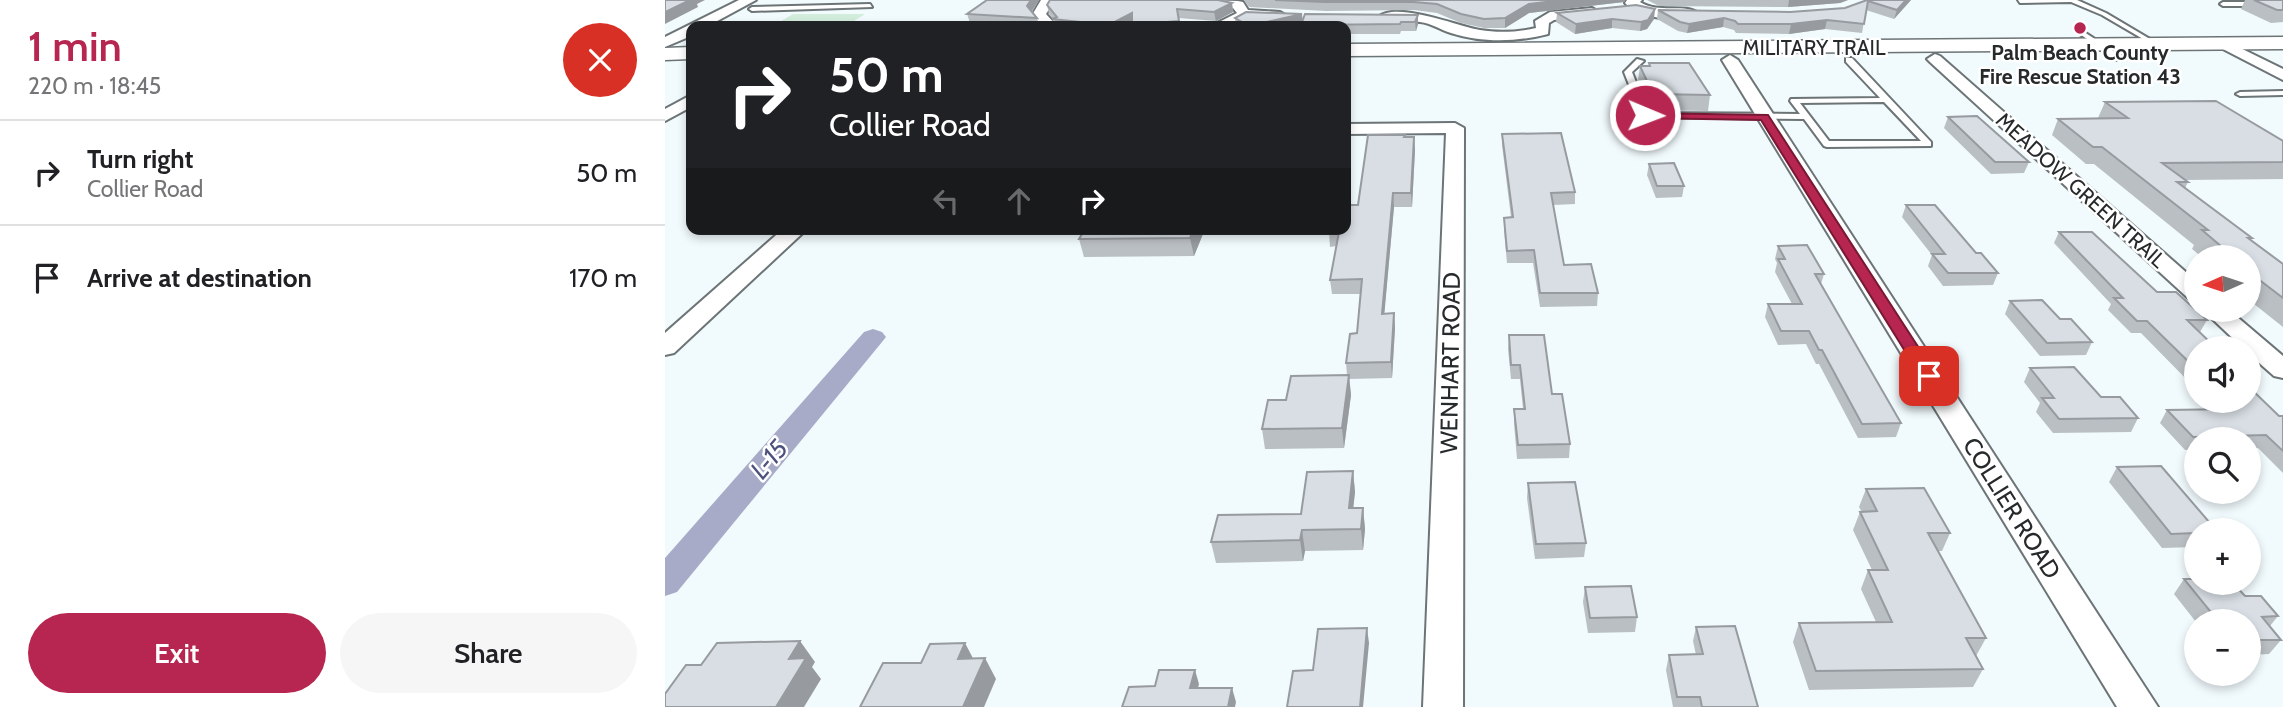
<!DOCTYPE html>
<html lang="en">
<head>
<meta charset="utf-8">
<style>
	:root { --surface:#fff; --page:#f6f6f6; --text:#202124; --muted:#757577; --line:#e0e0e0; --accent:#b72650 }
	body { margin:0; font-family:Cabin,sans-serif; background:var(--page); color:var(--text); height:100vh; display:flex; flex-direction:column; font-size:26px; white-space:nowrap }
	* { box-sizing:border-box; margin:0 }
	p { font-size:23px; color:var(--muted) }
	.icon { flex:none; width:38px; height:38px; fill:none; stroke:currentColor; stroke-width:2; stroke-linecap:round; stroke-linejoin:round }
	.map { position:relative; flex:1; overflow:hidden }
	.panel { display:flex; flex-direction:column; background:var(--surface); width:665px }
	.panel>* { flex:none }
	.hud { position:absolute; left:21px; top:21px; width:665px; height:214px; border-radius:14px; box-shadow:0 4px 10px #0003; background:#202124; color:#fff; overflow:hidden }
	.needle { width:46px; rotate:267deg }
	.fabs { position:absolute; left:1519px; top:245px; display:grid; gap:14px }
	.fabs a { display:grid; place-items:center; width:77px; height:77px; border-radius:50%; background:var(--surface); box-shadow:0 4px 10px #0003; font-size:35px }
	.pin { position:absolute; display:grid; place-items:center; width:60px; height:60px; color:#fff; margin:-30px; border-radius:14px; box-shadow:0 4px 10px #0006 }
	.me { position:absolute; width:77px; margin:-38px; rotate:91deg; stroke-linejoin:round; filter:drop-shadow(0 0 5px #0008) }
	.turn { display:flex; align-items:center; gap:24px; height:147px; padding:0 28px; font-size:32px }
	.turn .icon { width:91px; height:91px; stroke-width:2.5 }
	.turn b { display:block; font-size:49px; line-height:60px }
	.lanes { display:flex; align-items:center; height:66px; padding:0 28px; background:#0003; justify-content:center; gap:35px; direction:ltr }
	.lanes .off { opacity:.35 }
	.round { display:grid; place-items:center; flex:none; width:74px; height:74px; border-radius:37px; background:var(--page) }
	.overview { display:flex; align-items:center; justify-content:space-between; height:119px; padding:0 28px }
	h1 { font-size:42px; font-weight:600; line-height:52px; color:var(--accent) }
	.action { display:flex; gap:14px; margin-top:auto; padding:14px 28px }
	.action a { flex:1; height:80px; border-radius:42px; background:var(--accent); color:#fff; font-size:28px; font-weight:600; line-height:80px; text-align:center }
	.action a+a { background:var(--page); color:var(--text) }
	ul { padding:0; list-style:none }
	li { display:flex; align-items:center; gap:21px; height:105px; padding:0 28px; border-top:2px solid var(--line) }
	li div { flex:1 }
	li b { display:block; font-size:26px }
	li em { font-style:normal }
	main { display:flex; flex:1; min-height:0 }
	.map>svg:first-child { display:block }
	.green { fill:#d3eddd }
	.lines { fill:none; stroke-linecap:round; stroke-linejoin:round }
	.canal { fill:#a7abc8; fill-rule:evenodd }
	.lane-casing { stroke:#6c7476; stroke-width:4 }
	.street-casing { stroke:#6c7476; stroke-width:4 }
	.secondary-casing { stroke:#6c7476; stroke-width:3 }
	.lane { fill:#fff; fill-rule:evenodd }
	.street { fill:#fff; fill-rule:evenodd }
	.secondary { fill:#fff; fill-rule:evenodd }
	.wall { fill:#babfc4 }
	.shaded-wall { fill:#979ba0 }
	.building { fill:#d8dee4; stroke:#979ba0; stroke-width:2 }
	.route { fill:#b72650; stroke:#771934; stroke-width:2 }
	.poi-dot { fill:#b72650; stroke:#fff; stroke-width:2.5 }
	.labels { text-anchor:middle; dominant-baseline:central; stroke-width:5; stroke-linejoin:round; paint-order:stroke }
	.far-street-label { font-size:21px; fill:#272a2b; stroke:#fff }
	.far-poi-label { font-size:21px; font-weight:bold; fill:#272a2b; stroke:#fff }
	.street-label { font-size:24px; fill:#272a2b; stroke:#fff }
	.water-label { font-size:26px; font-style:italic; fill:#4d517d; stroke:#fff }
</style>
</head>
<body>
<main>
<section class="panel">
<div class="overview"><div><h1>1 min</h1><p>220 m · 18:45</p></div><a class="round" style="background:#d93025;color:#fff"><svg class="icon" aria-label="close" viewBox="0 0 24 24"><path d="M6 6l12 12M18 6L6 18"/></svg></a></div>
<ul>
<li><svg class="icon" aria-label="right" viewBox="0 0 24 24"><path d="M7 20v-9h11M14 6l5 5-5 5"/></svg><div><b>Turn right</b><p>Collier Road</p></div><em>50 m</em></li>
<li><svg class="icon" aria-label="arrive" viewBox="0 0 24 24"><path d="M6 21V4h12l-3 4 3 4H6"/></svg><div><b>Arrive at destination</b></div><em>170 m</em></li>
</ul>
<div class="action"><a>Exit</a><a>Share</a></div>
</section>
<div class="map">
<svg width="1618" height="707" viewBox="0 0 1618 707">
	<rect width="100%" height="100%" fill="#f1fafd"/>
	<polygon class="green" points="128,14 200,14 181,26 108,26"/>
	<g class="lines">
		<polygon class="canal" points="208,329 217,332 221,337 217,342 12,592 0,596 0,558 199,332"/>
		<g class="lane-casing">
			<g id="lane">
				<polygon points="1353,0 1412,0 1441,13 1495,45 1490,46 1437,15 1406,2 1355,3"/>
				<polygon points="1618,2 1618,6 1558,6 1555,4 1558,2"/>
				<polygon points="205,4 207,7 87,11 84,9 87,7"/>
				<polygon points="1412,30 1416,30 1459,58 1452,60 1412,32"/>
				<path d="M1181,58H1187L1266,142V146L1162,147L1159,146L1139,119L980,117L976,115L959,72L972,59L979,61L967,72L983,113L1135,114L1125,101L1126,99L1215,98L1181,62ZM1219,102L1256,141H1164L1135,103Z"/>
				<polygon points="1618,91 1618,95 1575,96 1571,94 1575,92"/>
			</g>
		</g>
		<g class="street-casing">
			<g id="street">
				<polygon points="74,0 91,0 43,26 26,26 26,36 0,47 0,37"/>
				<polygon points="376,0 390,0 381,14 392,26 377,26 367,15"/>
				<polygon points="540,0 573,1 578,2 583,10 615,12 622,16 615,20 582,18 567,26 546,26 572,13 568,8 542,3"/>
				<path d="M962,0H977L975,2C993,14 1020,3 1033,13C1017,25 974,18 960,3Z"/>
				<path d="M927,8L934,12L932,15L889,20L884,23L883,34C852,42 817,43 786,33C776,30 766,23 755,22C742,20 723,26 713,17C732,1 792,26 815,30C833,33 853,32 871,28L870,21L885,12Z"/>
				<polygon points="1561,41 1618,69 1618,80 1556,48 1554,45"/>
				<polygon points="1270,54 1275,56 1531,281 1531,300 1523,298 1265,62 1262,59"/>
				<polygon points="1065,55 1073,60 1493,707 1452,707 1057,60"/>
				<polygon points="26,95 26,107 0,121 0,109"/>
				<polygon points="790,123 799,128 798,707 758,707 781,133 681,134 681,124"/>
				<polygon points="118,229 142,229 9,353 0,355 0,333"/>
				<polygon points="1538,310 1564,310 1618,356 1618,378 1609,376 1584,354 1584,348 1578,348"/>
			</g>
		</g>
		<g class="secondary-casing">
			<g id="secondary">
				<polygon points="1618,37 1618,49 681,56 681,44"/>
				<polygon points="26,47 26,59 0,60 0,48"/>
			</g>
		</g>
		<use href="#lane" class="lane"/>
		<use href="#street" class="street"/>
		<use href="#secondary" class="secondary"/>
	</g>
	<g class="wall">
		<polygon points="322,0 374,0 367,12 372,18 374,26 305,23 302,14"/>
		<polygon points="579,0 960,0 959,2 864,13 840,28 819,28 796,23 772,13 749,10 661,11 584,7"/>
		<polygon points="982,0 1183,0 1175,3 1123,7 994,6"/>
		<polygon points="1202,0 1246,0 1229,19 1201,10 1197,33 1160,29 1124,34 1071,33 1069,30 1058,27 1022,33 1013,31 992,19 993,10 1125,12 1180,8"/>
		<polygon points="1580,0 1618,0 1618,22 1606,23 1576,9"/>
		<polygon points="567,3 568,12 551,21 514,18 515,26 468,26 467,23 461,26 389,26 387,19 388,19 384,14 382,5"/>
		<polygon points="892,13 989,19 982,29 975,31 947,28 910,34 891,22"/>
		<polygon points="637,14 638,20 753,15 753,24 751,31 736,31 735,34 681,34 681,26 638,26 637,24 626,26 571,26 570,18"/>
		<polygon points="984,63 1045,95 1043,111 986,110 973,80 975,66 984,66"/>
		<polygon points="1440,102 1618,141 1618,179 1520,180 1523,182 1520,188 1587,238 1586,240 1618,264 1618,327 1584,300 1584,257 1537,257 1527,249 1529,245 1429,164 1421,164 1387,135 1393,119 1433,118"/>
		<polygon points="1283,117 1364,162 1359,173 1326,174 1279,128"/>
		<polygon points="837,134 910,192 910,204 888,205 899,265 933,293 932,306 875,307 868,263 842,263 839,230 839,218 846,217 837,145"/>
		<polygon points="740,137 749,137 750,150 747,207 729,207 719,314 729,313 730,328 727,378 684,379 686,395 679,448 600,449 597,429 621,400 682,375 681,363 692,333 695,294 667,294 665,280 671,246 665,247 664,232 693,205"/>
		<polygon points="984,164 1019,186 1017,197 991,198 982,175"/>
		<polygon points="1241,205 1311,253 1333,273 1328,285 1278,286 1263,266 1267,255 1237,217"/>
		<polygon points="540,229 529,256 419,257 414,239"/>
		<polygon points="1394,232 1492,292 1542,320 1535,332 1534,332 1531,348 1531,389 1476,333 1466,333 1443,310 1446,304 1389,243"/>
		<polygon points="1113,246 1159,274 1156,284 1236,423 1231,437 1193,438 1154,364 1151,364 1141,344 1113,345 1100,317 1103,304 1127,304 1110,272 1112,263 1110,259"/>
		<polygon points="1345,301 1427,342 1421,355 1375,356 1340,314"/>
		<polygon points="844,335 887,394 905,444 904,458 852,459 849,423 849,409 858,409 855,379 846,379 843,349"/>
		<polygon points="1365,368 1436,397 1473,418 1466,432 1388,433 1371,412 1375,403 1359,382"/>
		<polygon points="1543,401 1584,401 1614,416 1618,416 1618,473 1593,448 1584,448 1584,439 1531,439 1531,450 1520,450 1495,423 1502,410 1551,409"/>
		<polygon points="1452,467 1531,530 1531,547 1497,548 1444,482"/>
		<polygon points="688,471 690,492 688,508 698,508 700,529 698,550 640,551 638,561 551,563 546,542 636,514"/>
		<polygon points="863,483 921,543 919,557 870,559 862,498"/>
		<polygon points="1201,489 1285,533 1277,551 1273,551 1321,638 1311,656 1318,669 1308,687 1144,690 1128,642 1134,623 1211,622 1196,589 1203,570 1207,570 1188,530 1195,512 1197,512 1194,507"/>
		<polygon points="1519,579 1580,596 1613,616 1605,626 1616,640 1604,654 1584,655 1584,621 1531,621 1531,622 1509,594"/>
		<polygon points="920,587 972,617 970,632 923,633 918,602"/>
		<polygon points="1031,627 1093,707 1008,707 1001,670 1004,655 1031,655 1028,641"/>
	</g>
	<g class="shaded-wall">
		<polygon points="23,0 40,0 32,4 33,7 0,24 0,12"/>
		<polygon points="366,0 374,0 364,15 362,6"/>
		<polygon points="898,0 960,0 959,2 864,13 840,28 840,18 864,4"/>
		<polygon points="1124,0 1183,0 1175,3 1123,7"/>
		<polygon points="1241,0 1246,0 1229,19 1232,10"/>
		<polygon points="567,3 568,12 551,21 549,12"/>
		<polygon points="990,9 989,19 982,29 975,31 976,22"/>
		<polygon points="467,13 469,22 461,26 444,26 444,25"/>
		<polygon points="637,14 637,24 626,26 584,26"/>
		<polygon points="753,15 753,24 751,31 750,22"/>
		<polygon points="1059,18 1058,27 1022,33 1024,24"/>
		<polygon points="947,19 947,28 910,34 911,24"/>
		<polygon points="1162,20 1160,29 1124,34 1126,24"/>
		<polygon points="514,21 515,26 468,26 467,25"/>
		<polygon points="749,137 750,150 747,207 746,193"/>
		<polygon points="728,193 729,207 718,329 717,314"/>
		<polygon points="529,229 540,229 529,256 525,238"/>
		<polygon points="729,313 730,328 727,378 726,362"/>
		<polygon points="684,375 686,395 679,448 677,428"/>
		<polygon points="688,471 690,492 686,529 684,508"/>
		<polygon points="698,508 700,529 698,550 696,529"/>
		<polygon points="637,530 640,551 638,561 635,540"/>
		<polygon points="702,628 704,643 698,707 695,707"/>
		<polygon points="135,641 150,662 147,667 156,679 139,707 111,707 124,659"/>
		<polygon points="300,643 311,664 293,659"/>
		<polygon points="320,658 331,679 319,707 298,707"/>
		<polygon points="530,670 534,684 529,703 525,688"/>
		<polygon points="567,688 571,702 570,707 563,707"/>
	</g>
	<g class="building">
		<polygon points="0,0 25,0 0,12"/>
		<polygon points="322,0 366,0 362,6 372,18 302,14"/>
		<polygon points="385,0 553,0 567,3 549,12 512,9 514,21 467,25 467,13 444,25 387,19 392,17 382,5"/>
		<polygon points="610,0 898,0 864,4 840,18 819,19 796,14 772,4 749,2 660,2"/>
		<polygon points="1202,0 1241,0 1232,10 1203,1 1199,24 1162,20 1126,24 1073,24 1070,21 1059,18 1024,24 1015,22 993,10 1125,12 1180,8"/>
		<polygon points="1589,0 1618,0 1618,10 1612,10"/>
		<polygon points="971,5 990,9 983,20 976,22 947,19 911,24 892,13"/>
		<polygon points="581,12 637,14 584,26 570,18"/>
		<polygon points="640,14 753,15 750,22 736,22 735,24 645,25 646,22 637,22"/>
		<polygon points="984,63 1024,63 1045,95 988,94 975,66 985,66"/>
		<polygon points="1551,101 1618,141 1618,162 1497,163 1523,182 1512,182 1587,238 1583,238 1618,264 1618,298 1584,272 1584,257 1564,257 1550,247 1557,247 1537,230 1543,230 1437,147 1428,147 1393,119 1463,118 1440,102"/>
		<polygon points="1312,116 1364,162 1330,162 1283,117"/>
		<polygon points="896,133 910,192 886,193 899,265 926,264 933,293 875,293 869,250 842,251 839,218 848,217 837,134"/>
		<polygon points="703,135 740,135 739,137 749,137 746,193 728,193 717,314 729,313 726,362 681,363 685,334 692,333 697,279 665,280 674,232 664,232 664,229 681,229 681,205 693,205"/>
		<polygon points="1009,163 1019,186 992,186 984,164"/>
		<polygon points="1241,205 1270,205 1311,253 1316,253 1333,273 1283,273 1267,254 1280,254"/>
		<polygon points="420,229 529,229 525,238 414,239"/>
		<polygon points="1394,232 1427,232 1492,292 1511,292 1542,320 1522,320 1551,348 1531,348 1531,369 1482,321 1472,321 1449,298 1458,298"/>
		<polygon points="1142,245 1159,274 1150,274 1236,423 1197,424 1157,350 1154,350 1144,331 1116,331 1103,304 1137,304 1113,259 1120,259 1113,246"/>
		<polygon points="1377,300 1395,319 1406,319 1427,342 1382,343 1345,301"/>
		<polygon points="844,335 879,335 887,394 897,394 905,444 853,445 849,409 860,409 855,365 846,365"/>
		<polygon points="1409,367 1436,397 1455,397 1473,418 1394,419 1377,398 1389,398 1365,368"/>
		<polygon points="684,375 677,428 597,429 603,400 621,400 626,376"/>
		<polygon points="1584,387 1614,416 1618,416 1618,451 1601,435 1528,437 1502,410 1571,409 1563,401 1584,401"/>
		<polygon points="1496,466 1551,530 1531,530 1531,533 1506,534 1452,467"/>
		<polygon points="688,471 684,508 698,508 696,529 637,530 635,540 546,542 553,515 636,514 642,472"/>
		<polygon points="910,482 921,543 871,544 863,483"/>
		<polygon points="1259,488 1285,533 1263,533 1321,638 1301,638 1318,669 1151,671 1134,623 1227,622 1203,570 1223,570 1195,512 1212,511 1201,489"/>
		<polygon points="1519,579 1531,579 1531,583 1568,583 1580,596 1596,596 1613,616 1597,617 1616,640 1584,640 1584,621 1553,621"/>
		<polygon points="966,586 972,617 925,618 920,587"/>
		<polygon points="1070,626 1093,707 1037,707 1035,697 1012,697 1004,655 1038,654 1031,627"/>
		<polygon points="702,628 695,707 622,707 628,671 648,670 653,629"/>
		<polygon points="135,641 124,659 141,658 111,707 0,707 0,694 21,665 36,665 52,643"/>
		<polygon points="300,643 293,659 320,658 298,707 195,707 218,663 256,663 265,644"/>
		<polygon points="494,670 530,670 525,688 567,688 563,707 457,707 464,687 490,686"/>
	</g>
	<polygon class="route" points="976,113 1103,115 1272,376 1269,380 1258,380 1096,120 980,118 974,115"/>
	<circle class="poi-dot" cx="1415" cy="28" r="7"/>
	<g class="labels">
		<g class="far-street-label">
			<text x="1149" y="47">MILITARY TRAIL</text>
			<text transform="translate(1416 190) rotate(42)">MEADOW GREEN TRAIL</text>
		</g>
		<g class="far-poi-label">
			<text x="1415" y="52">Palm Beach County<tspan x="1415" dy="24">Fire Rescue Station 43</tspan></text>
		</g>
		<g class="street-label">
			<text transform="translate(785 363) rotate(-89)">WENHART ROAD</text>
			<text transform="translate(1347 508) rotate(58)">COLLIER ROAD</text>
		</g>
		<g class="water-label">
			<text transform="translate(104 459) rotate(-50)">L-15</text>
		</g>
	</g>
</svg>
<div class="fabs">
<a><svg class="needle" viewBox="-14 -14 28 28"><path d="M0-13l5 13h-10z" fill="#e53935"/><path d="M0 13l5-13h-10z" fill="#757577"/></svg></a>
<a><svg class="icon" aria-label="sound" viewBox="0 0 24 24"><path d="M4 9h4l5-4v14l-5-4H4zM17 9q2 3 0 6"/></svg></a>
<a><svg class="icon" aria-label="search" viewBox="0 0 24 24"><circle cx="10" cy="10" r="6"/><path d="M15 15l6 6"/></svg></a>
<a>+</a>
<a>−</a>
</div>
<div class="pin" style="left:1264px;top:376px;background:#d93025"><svg class="icon" aria-label="arrive" viewBox="0 0 24 24"><path d="M6 21V4h12l-3 4 3 4H6"/></svg></div>
<svg class="me" style="left:980px;top:115px" viewBox="-20 -20 40 40"><circle r="17" fill="#b72650" stroke="#fff" stroke-width="3"/><path d="M0-11L8 9 0 5-8 9z" fill="#fff"/></svg>
<div class="hud">
<div class="turn"><svg class="icon" aria-label="right" viewBox="0 0 24 24"><path d="M7 20v-9h11M14 6l5 5-5 5"/></svg><div><b>50 m</b>Collier Road</div></div>
<div class="lanes"><svg class="icon off" aria-label="left" viewBox="0 0 24 24"><path d="M17 20v-9H6M10 6l-5 5 5 5"/></svg><svg class="icon off" aria-label="ahead" viewBox="0 0 24 24"><path d="M12 20V5M6 11l6-6 6 6"/></svg><svg class="icon" aria-label="right" viewBox="0 0 24 24"><path d="M7 20v-9h11M14 6l5 5-5 5"/></svg></div>
</div>
</div>
</main>
</body>
</html>
